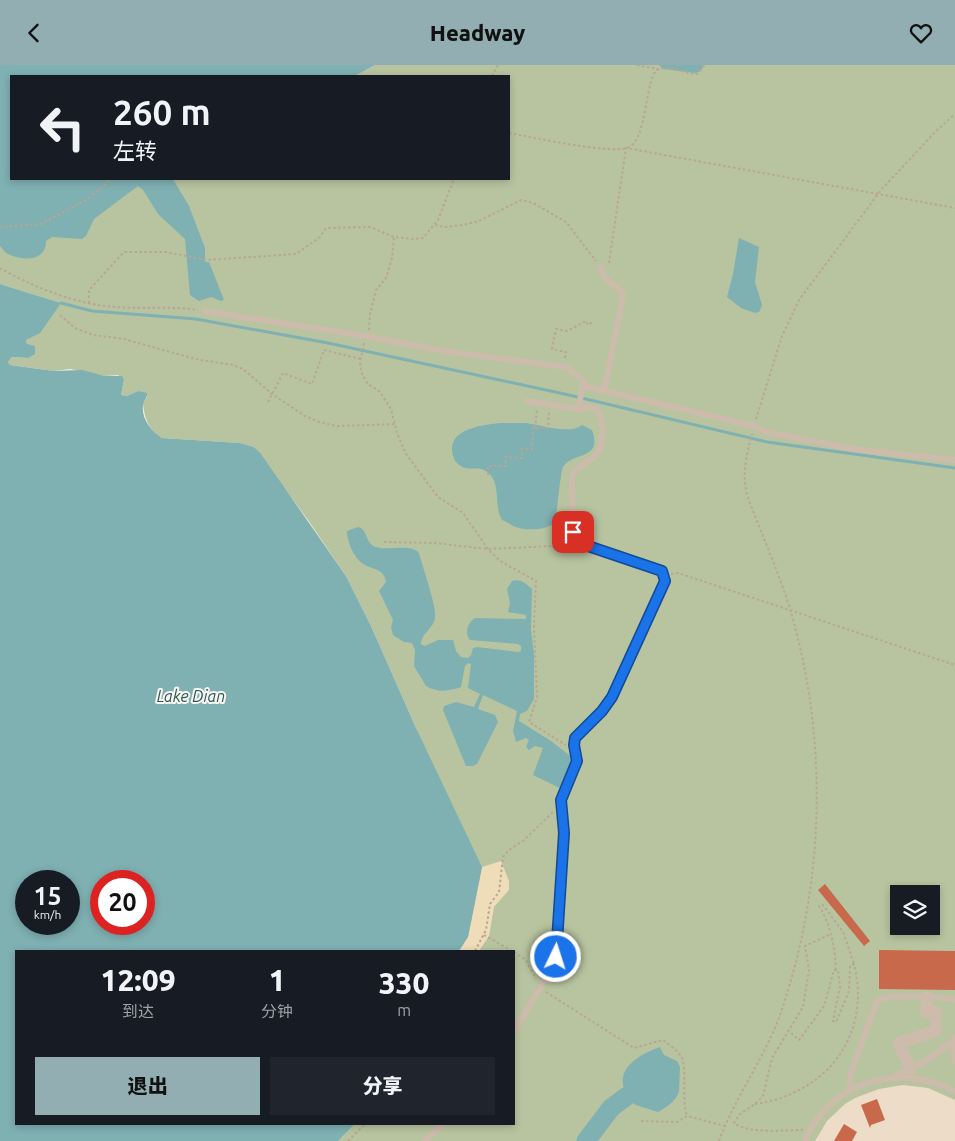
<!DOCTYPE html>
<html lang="zh">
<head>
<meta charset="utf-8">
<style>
	:root { --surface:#171b24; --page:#20242c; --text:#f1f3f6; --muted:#9ea1a6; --accent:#92aeb2 }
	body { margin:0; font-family:Ubuntu,"Noto Sans SC",sans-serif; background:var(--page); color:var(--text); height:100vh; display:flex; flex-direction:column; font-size:19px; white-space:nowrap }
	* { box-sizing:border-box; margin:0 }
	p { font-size:16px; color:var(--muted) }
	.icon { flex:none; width:28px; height:28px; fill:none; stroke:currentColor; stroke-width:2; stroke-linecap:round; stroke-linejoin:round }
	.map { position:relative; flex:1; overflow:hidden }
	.panel { position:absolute; left:15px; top:885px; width:500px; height:175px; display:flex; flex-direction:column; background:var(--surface); border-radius:0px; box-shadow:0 2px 8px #0003 }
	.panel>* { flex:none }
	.top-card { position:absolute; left:10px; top:10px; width:500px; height:105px; border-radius:0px; box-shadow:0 2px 8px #0003; background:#171b24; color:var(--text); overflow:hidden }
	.tools { position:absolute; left:890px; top:820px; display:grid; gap:10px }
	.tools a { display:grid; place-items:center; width:50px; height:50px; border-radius:0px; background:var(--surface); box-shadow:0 2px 8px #0003; font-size:25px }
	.speed { position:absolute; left:15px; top:805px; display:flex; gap:10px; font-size:25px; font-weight:700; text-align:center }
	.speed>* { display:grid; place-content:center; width:65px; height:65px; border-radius:50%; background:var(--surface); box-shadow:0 2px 8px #0003; line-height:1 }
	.speed small { font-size:12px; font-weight:400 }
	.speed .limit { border:8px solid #d22; background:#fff; color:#111 }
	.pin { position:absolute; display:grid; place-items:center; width:42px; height:42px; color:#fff; margin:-21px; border-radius:10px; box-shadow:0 2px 8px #0006 }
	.me { position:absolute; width:55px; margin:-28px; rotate:4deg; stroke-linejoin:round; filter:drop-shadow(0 0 4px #0008) }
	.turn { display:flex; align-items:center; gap:18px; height:105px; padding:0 20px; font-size:22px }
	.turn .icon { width:65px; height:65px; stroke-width:2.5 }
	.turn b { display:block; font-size:35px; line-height:42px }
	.eta { display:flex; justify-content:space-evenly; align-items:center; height:85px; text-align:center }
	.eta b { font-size:30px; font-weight:800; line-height:35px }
	.cta { display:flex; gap:10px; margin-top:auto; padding:10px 20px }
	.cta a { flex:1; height:58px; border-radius:0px; background:var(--accent); color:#111; font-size:20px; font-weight:800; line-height:58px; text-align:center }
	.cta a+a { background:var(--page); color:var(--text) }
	header { display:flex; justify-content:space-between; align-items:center; height:65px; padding:0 20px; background:var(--accent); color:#111; font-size:22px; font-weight:800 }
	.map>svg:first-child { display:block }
	.green { fill:#b8c4a0; fill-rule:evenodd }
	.sand { fill:#efdcb8 }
	.plaza { fill:#ecdcc8 }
	.water { fill:#7fb0b2; fill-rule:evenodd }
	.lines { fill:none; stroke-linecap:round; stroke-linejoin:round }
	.stream { stroke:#7fb0b2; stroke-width:3 }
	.river { stroke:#7fb0b2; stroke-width:19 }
	.building { fill:#c8694b }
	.path { stroke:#b9a596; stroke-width:2; stroke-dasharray:2.5 2.5; stroke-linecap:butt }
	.lane { stroke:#cdbbac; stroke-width:6 }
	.street { stroke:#cdbbac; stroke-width:12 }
	.path-bridge { stroke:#b9a596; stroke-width:2; stroke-dasharray:2.5 2.5; stroke-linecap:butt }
	.route-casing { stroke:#114b97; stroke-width:12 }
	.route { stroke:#1a73e8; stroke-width:9 }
	.labels { text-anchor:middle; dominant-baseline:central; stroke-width:4; stroke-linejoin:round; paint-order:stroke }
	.water-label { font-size:16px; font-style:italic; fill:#1f5a5e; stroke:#fbf5ee }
</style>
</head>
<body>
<header><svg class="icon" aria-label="back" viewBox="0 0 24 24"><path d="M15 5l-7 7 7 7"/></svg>Headway<svg class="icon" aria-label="heart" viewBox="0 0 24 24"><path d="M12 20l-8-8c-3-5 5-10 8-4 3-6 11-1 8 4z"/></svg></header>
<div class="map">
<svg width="955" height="1076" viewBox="0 0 955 1076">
	<rect width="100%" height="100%" fill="#f4ebe1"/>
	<path class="green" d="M375,0H955V1076H338L355,1059H514V886H459L468,872L416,663L371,561L346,511L308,455L254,382L240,378L162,373C149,365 145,355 143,339L147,332L138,326L127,331L121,330L124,315L118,310L105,311L70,304L54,306L10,300L8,297L12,292L28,293L26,275L61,238L0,219V149L102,114H509V11H355ZM899,829H931V861H899Z"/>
	<polygon class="sand" points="501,796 509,816 509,825 494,842 489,871 479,886 459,886 468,872 482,802"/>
	<polygon class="plaza" points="903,1020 928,1023 955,1035 955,1076 815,1076 827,1056 845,1039 855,1033 879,1024"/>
	<g class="water">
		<path d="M0,0H375L355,11H11V114H173L189,141L205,183V197H209L224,235L221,236L211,232L199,236L190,230L185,174L158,149L143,125L138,121L94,154L86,171L82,174L52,172L46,176C46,197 22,196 8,189C5,188 3,184 0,181Z"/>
		<polygon points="659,0 703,0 701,6 695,8 663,4"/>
		<polygon points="739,173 759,182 755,217 762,240 759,247 755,248 741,243 727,232 733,209"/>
		<path d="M0,219L61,238L40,268L26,275L27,279L35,281V289L28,293L12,292L8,297L10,300L54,306L82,305L105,311H122L124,315L121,330L127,331L138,326L147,328C147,333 144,336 143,340C141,354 152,367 162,373L240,378L254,382L261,389L346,511L371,561L416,663L482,802L468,872L459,886H16V1059H355L338,1076H0ZM69,816V859H26V816ZM101,816H144V859H101Z"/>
		<path d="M502,358C510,358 518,358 526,358C541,360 571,370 582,360L592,365C603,396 573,386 563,402C561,405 556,450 556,457C546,466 525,466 513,461C509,459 507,457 502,455C493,441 503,414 484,405C477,402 471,405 465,403C461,402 457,398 455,396C441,365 479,360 502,358Z"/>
		<path d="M358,462C368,464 365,479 376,482C387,486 412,478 419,488C422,500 437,543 435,552C434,564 421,568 421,579L425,581L438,575H453L456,586L461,592L468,593L471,590L473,583L477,582L518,587L521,586V581L518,579L470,575C464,568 468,557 475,553L526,554V550L508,547L510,538L507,524L512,516C521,513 526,519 532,524L531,565L534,589V634L527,646L520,649L519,656L551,676L574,694L575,699L564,725L533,710L543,683L535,681L529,685L526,682L529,675L526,673L516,677L513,666L517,646L483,630L478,644L495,650L498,657L477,699L473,701H466L443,645L444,641L456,637L474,642L480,629L468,623L471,599L468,598L465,601L461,622C450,626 437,628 426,621L414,601L415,585L412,578L404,577L393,570L391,562L393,555L379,526L386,517C384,503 373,505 363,499C354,493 347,477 347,466Z"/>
		<path d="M660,982L664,990L677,996L680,1002L679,1026C677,1035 666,1043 658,1047L636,1040L630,1036C627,1030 621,1020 623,1012C627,996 646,987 660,982Z"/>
	</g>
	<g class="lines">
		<polyline class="stream" points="61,238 92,246 196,254 328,278 569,330 767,377 955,403"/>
		<polyline class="river" points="586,1076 611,1043 627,1031"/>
	</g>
	<g class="building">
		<polygon points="825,819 870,876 864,881 818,825"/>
		<polygon points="879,885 955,886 955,925 879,924"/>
		<polygon points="877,1034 885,1055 871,1060 870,1063 861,1040"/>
		<polygon points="844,1059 857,1067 852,1076 834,1076"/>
	</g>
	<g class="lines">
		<g class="path">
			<polyline points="637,0 658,4"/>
			<polyline points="492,11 498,0"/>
			<path d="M509,68C532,72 608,89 627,83C649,76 644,9 659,4C671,0 685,9 697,9L705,0"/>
			<polyline points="435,160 444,162 463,160 479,156 521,135 533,138 566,157 596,196"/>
			<polyline points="0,162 41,159 88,134 111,114"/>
			<polyline points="609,198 626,83 955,143"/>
			<path d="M0,203C32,222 79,240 116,242C143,244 171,241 198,245"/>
			<polyline points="89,238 89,225 124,187 166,187 206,195 296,189 320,172 326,163 370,162 394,172 412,174 423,173 438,155 454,114"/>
			<polyline points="60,250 75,263 93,270 124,274 195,294 233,300 243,304 272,329 305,351 319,357 337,361 395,359"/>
			<polyline points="369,265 370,249 376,225 386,213 392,193 394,172"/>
			<polyline points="364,278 360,298 362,309 368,319 380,327 391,344 397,368 406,389 438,432 463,448 488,484 500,496 536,516 534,561 537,632 529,657 566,680"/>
			<polyline points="324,285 361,294"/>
			<polyline points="565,293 566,287 552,284 556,264 567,266 586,256 588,260 594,256"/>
			<polyline points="756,354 782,271 799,235 881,125 937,65 955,49"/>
			<polyline points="535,363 537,345"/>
			<polyline points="488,410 488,401 506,401 506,392 522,393 522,384 532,384 533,363 548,363 549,347"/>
			<polyline points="384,477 434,478 488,484 574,480"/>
			<polyline points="671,509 678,508 955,600"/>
			<polyline points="484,870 512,886"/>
			<polyline points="475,886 486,865 490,839 499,827 503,792 509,785 524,775 553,747"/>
			<polyline points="514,887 526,895 536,914"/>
			<path d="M836,905C835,883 831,860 819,841L823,840L843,867L854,899"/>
			<path d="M546,927L634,983L663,975C669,980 677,985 681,991C688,1002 681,1034 687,1051"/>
			<path d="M755,1039C826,1029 872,971 854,899L850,901L849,926L836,957L833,956L840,922L838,905H834L824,941L799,975L788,965"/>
			<polyline points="641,1056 677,1057 687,1051 725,1061"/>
			<path d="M803,1065C785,1065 748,1069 734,1058L740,1049L755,1039L763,1031L772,993L803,942L809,905L805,881L831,869"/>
			<polyline points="348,1076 365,1059"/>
			<path d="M719,1076C735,1032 764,994 780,950C825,820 829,676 790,544C778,505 761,468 747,430C742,408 746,391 752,369"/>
		</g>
		<g class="lane">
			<path d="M601,202C603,215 609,217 620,224L623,231L604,326"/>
			<polyline points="205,246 365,271 450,287 566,302 584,316 578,344"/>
			<polyline points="584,321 754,361 766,367 853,384 955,395"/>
			<path d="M514,966L551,905L556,891L564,768L561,735L577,697L574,680L575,673L602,646L612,632L665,516L662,506L585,480L573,467L572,411C577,401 585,400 593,393C606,382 604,358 597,344L588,342L578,344L527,336"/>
			<polyline points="955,972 953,976 955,997"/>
			<polyline points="895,1011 929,994 953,976"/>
			<path d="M852,1025L849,1019L851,1008L877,936C886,929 943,931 955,935"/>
			<polyline points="425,1076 443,1059"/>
			<path d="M805,1076C830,1015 899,998 955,1026"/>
		</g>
		<polyline class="street" points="911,1004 898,978 936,966 936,947 926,947 927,932"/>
		<polyline class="path-bridge" points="268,337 283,308 312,319 324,285"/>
	</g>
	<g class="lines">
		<g class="route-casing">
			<polyline id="route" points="556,892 564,768 561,735 577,696 574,680 575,673 602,646 612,632 665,516 662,506 585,480 573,467"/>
		</g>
		<use href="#route" class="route"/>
	</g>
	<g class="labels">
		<g class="water-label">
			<text x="191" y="631">Lake Dian</text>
		</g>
	</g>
</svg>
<div class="tools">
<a><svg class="icon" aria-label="layers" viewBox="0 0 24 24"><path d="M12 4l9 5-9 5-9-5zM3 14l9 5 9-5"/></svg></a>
</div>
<div class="speed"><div>15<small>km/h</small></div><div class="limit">20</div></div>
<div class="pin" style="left:573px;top:467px;background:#d93025"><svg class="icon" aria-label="arrive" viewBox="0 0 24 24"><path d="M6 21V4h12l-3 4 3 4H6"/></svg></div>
<svg class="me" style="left:556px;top:892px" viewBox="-20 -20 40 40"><circle r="17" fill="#1a73e8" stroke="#fff" stroke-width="3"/><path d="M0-11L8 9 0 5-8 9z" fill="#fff"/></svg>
<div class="top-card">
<div class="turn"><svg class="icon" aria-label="left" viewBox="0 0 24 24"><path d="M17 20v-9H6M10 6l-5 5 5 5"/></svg><div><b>260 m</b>左转</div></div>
</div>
<section class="panel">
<div class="eta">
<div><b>12:09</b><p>到达</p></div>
<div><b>1</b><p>分钟</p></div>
<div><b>330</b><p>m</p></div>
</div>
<div class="cta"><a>退出</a><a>分享</a></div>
</section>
</div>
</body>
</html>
